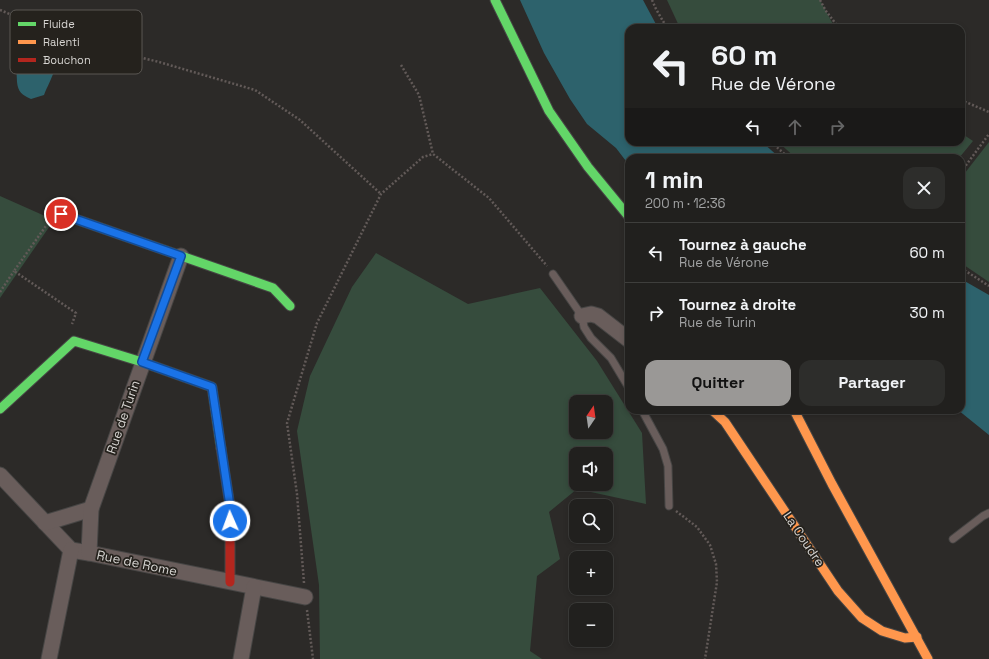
<!DOCTYPE html>
<html lang="fr">
<head>
<meta charset="utf-8">
<style>
	:root { --surface:#21201e; --page:#2d2d2b; --text:#f1f3f6; --muted:#a2a3a4; --line:#3e3e3c; --accent:#9a9896 }
	body { margin:0; font-family:"Space Grotesk",sans-serif; background:var(--page); color:var(--text); height:100vh; display:flex; flex-direction:column; font-size:15px; white-space:nowrap }
	* { box-sizing:border-box; margin:0 }
	p { font-size:13px; color:var(--muted) }
	.icon { flex:none; width:22px; height:22px; fill:none; stroke:currentColor; stroke-width:2; stroke-linecap:round; stroke-linejoin:round }
	.map { position:relative; flex:1; overflow:hidden }
	.drawer { position:absolute; left:625px; top:154px; width:340px; height:260px; display:flex; flex-direction:column; background:var(--surface); border-radius:12px; box-shadow:0 2px 6px #0003,0 0 0 1px var(--line) }
	.drawer>* { flex:none }
	.top-card { position:absolute; left:625px; top:24px; width:340px; height:122px; border-radius:12px; box-shadow:0 2px 6px #0003,0 0 0 1px var(--line); background:#21201e; color:var(--text); overflow:hidden }
	.needle { width:26px; rotate:13deg }
	.buttons { position:absolute; left:569px; top:395px; display:grid; gap:8px }
	.buttons a { display:grid; place-items:center; width:44px; height:44px; border-radius:8px; background:var(--surface); box-shadow:0 2px 6px #0003,0 0 0 1px var(--line); font-size:20px }
	.pin { position:absolute; display:grid; place-items:center; width:34px; height:34px; color:#fff; margin:-17px; border:2px solid #fff; border-radius:50%; box-shadow:0 1px 4px #0007 }
	.me { position:absolute; width:44px; margin:-22px; rotate:358deg; stroke-linejoin:round; filter:drop-shadow(0 0 3px #0008) }
	.turn { display:flex; align-items:center; gap:14px; height:84px; padding:0 20px; font-size:18px }
	.turn .icon { width:52px; height:52px; stroke-width:2.5 }
	.turn b { display:block; font-size:28px; line-height:34px }
	.lanes { display:flex; align-items:center; height:38px; padding:0 20px; background:#0003; justify-content:center; gap:20px; direction:ltr }
	.lanes .off { opacity:.35 }
	.round { display:grid; place-items:center; flex:none; width:42px; height:42px; border-radius:12px; background:var(--page) }
	.head { display:flex; align-items:center; justify-content:space-between; height:68px; padding:0 20px }
	h1 { font-size:24px; font-weight:600; line-height:30px }
	.button { display:flex; gap:8px; margin-top:auto; padding:8px 20px }
	.button a { flex:1; height:46px; border-radius:12px; background:var(--accent); color:#111; font-size:16px; font-weight:600; line-height:46px; text-align:center }
	.button a+a { background:var(--page); color:var(--text) }
	ul { padding:0; list-style:none }
	li { display:flex; align-items:center; gap:12px; height:60px; padding:0 20px; border-top:1px solid var(--line) }
	li div { flex:1 }
	li b { display:block; font-size:15px }
	li em { font-style:normal }
	.map>svg:first-child { display:block }
	.green { fill:#364c3d; fill-rule:evenodd }
	.water { fill:#2d626c }
	.lines { fill:none; stroke-linecap:round; stroke-linejoin:round }
	.lane-casing { stroke:#464544; stroke-width:9 }
	.street-casing { stroke:#464544; stroke-width:17 }
	.fast-casing { stroke:#464544; stroke-width:11 }
	.slow-casing { stroke:#464544; stroke-width:11 }
	.jam-casing { stroke:#464544; stroke-width:11 }
	.path { stroke:#625a58; stroke-width:2.5; stroke-dasharray:2 2; stroke-linecap:butt }
	.lane { stroke:#695d5b; stroke-width:7 }
	.street { stroke:#695d5b; stroke-width:15 }
	.fast { stroke:#63d668; stroke-width:9 }
	.slow { stroke:#ff974d; stroke-width:9 }
	.jam { stroke:#b3261e; stroke-width:9 }
	.route-casing { stroke:#114b97; stroke-width:10 }
	.route { stroke:#1a73e8; stroke-width:7 }
	.labels { text-anchor:middle; dominant-baseline:central; stroke-width:3.5; stroke-linejoin:round; paint-order:stroke }
	.street-label { font-size:13px; fill:#d6d4d1; stroke:#25221d }
	.key { fill:#25221d; stroke:#5a5753; stroke-width:1 }
	.key-label { font-size:11px; fill:#d6d4d1 }
</style>
</head>
<body>
<div class="map">
<svg width="989" height="659" viewBox="0 0 989 659">
	<rect width="100%" height="100%" fill="#2c2a28"/>
	<g class="green">
		<polygon points="667,0 820,0 835,28 680,28"/>
		<polygon points="961,133 973,141 959,158 796,158 778,142 961,142"/>
		<polygon points="989,142 989,282 961,263 961,178"/>
		<polygon points="0,196 54,220 0,298"/>
		<path d="M376,253L468,304L540,288L597,361L642,433L646,504L577,489L549,512L560,559L537,576L530,651L542,659H320L319,585L297,431L310,376L352,287ZM576,402H606V432H576ZM576,454H606V484H576Z"/>
	</g>
	<g class="water">
		<polygon points="520,0 643,0 658,28 629,28 629,142 762,142 780,158 629,158 629,165 616,148 587,124 570,99 544,53"/>
		<path d="M25,33L39,36L55,43C62,61 51,78 44,95L31,99C22,95 18,92 17,82L15,41L19,34Z"/>
		<polygon points="961,279 989,295 989,435 958,410 961,410"/>
	</g>
	<g class="lines">
		<g class="lane-casing">
			<g id="lane">
				<polyline points="553,274 582,316 584,327 591,338 611,358 629,388"/>
				<polyline points="642,410 663,449 668,466 669,506"/>
				<polyline points="953,539 983,516 989,513"/>
			</g>
		</g>
		<g class="street-casing">
			<g id="street">
				<polyline points="582,316 591,314 598,316 629,340"/>
				<polyline points="0,475 71,550 89,553 305,597"/>
				<polyline points="45,523 91,509"/>
				<polyline points="89,553 91,509 181,256"/>
				<polyline points="49,659 71,550"/>
				<polyline points="241,659 254,587"/>
			</g>
		</g>
		<g class="fast-casing">
			<g id="fast">
				<polyline points="495,0 549,111 588,167 629,217"/>
				<polyline points="61,214 273,288 290,306"/>
				<polyline points="0,409 74,341 142,362 212,387 221,448"/>
			</g>
		</g>
		<g class="slow-casing">
			<g id="slow">
				<polyline points="712,410 725,422 838,591 862,618 882,631 905,638 917,637"/>
				<polyline points="794,410 832,484 928,659"/>
			</g>
		</g>
		<g class="jam-casing">
			<polyline id="jam" points="221,448 230,506 230,582"/>
		</g>
		<g class="path">
			<polyline points="652,0 656,9 667,28"/>
			<polyline points="820,0 826,11 839,28"/>
			<polyline points="0,10 78,42 159,62 255,90 300,120 381,194"/>
			<polyline points="401,65 419,95 433,154"/>
			<polyline points="961,100 989,112"/>
			<polyline points="771,142 789,158"/>
			<polyline points="961,172 989,134"/>
			<polyline points="48,223 14,271 76,313 72,324"/>
			<polyline points="961,268 989,286"/>
			<polyline points="0,292 14,271"/>
			<polyline points="676,511 697,527 710,545 716,564 717,582 705,659"/>
			<polyline points="304,583 297,494 287,423 317,323 381,194 423,157 433,154 489,198 547,266"/>
			<polyline points="307,610 313,659"/>
		</g>
		<use href="#lane" class="lane"/>
		<use href="#street" class="street"/>
		<use href="#fast" class="fast"/>
		<use href="#slow" class="slow"/>
		<use href="#jam" class="jam"/>
	</g>
	<g class="lines">
		<g class="route-casing">
			<polyline id="route" points="61,214 181,256 142,362 212,387 230,506 230,521"/>
		</g>
		<use href="#route" class="route"/>
	</g>
	<g class="labels">
		<g class="street-label">
			<text transform="translate(123 417) rotate(-71)">Rue de Turin</text>
			<text transform="translate(804 539) rotate(56)">La Coudre</text>
			<text transform="translate(137 563) rotate(12)">Rue de Rome</text>
		</g>
	</g>
	<rect x="10" y="10" width="132" height="64" rx="6" class="key"/>
	<rect x="18" y="22" width="18" height="4" fill="#63d668"/>
	<rect x="18" y="40" width="18" height="4" fill="#ff974d"/>
	<rect x="18" y="58" width="18" height="4" fill="#b3261e"/>
	<g class="key-label">
		<text x="43" y="28">Fluide</text>
		<text x="43" y="46">Ralenti</text>
		<text x="43" y="64">Bouchon</text>
	</g>
</svg>
<div class="buttons">
<a><svg class="needle" viewBox="-14 -14 28 28"><path d="M0-13l5 13h-10z" fill="#e53935"/><path d="M0 13l5-13h-10z" fill="#a2a3a4"/></svg></a>
<a><svg class="icon" aria-label="sound" viewBox="0 0 24 24"><path d="M4 9h4l5-4v14l-5-4H4zM17 9q2 3 0 6"/></svg></a>
<a><svg class="icon" aria-label="search" viewBox="0 0 24 24"><circle cx="10" cy="10" r="6"/><path d="M15 15l6 6"/></svg></a>
<a>+</a>
<a>−</a>
</div>
<div class="pin" style="left:61px;top:214px;background:#d93025"><svg class="icon" aria-label="arrive" viewBox="0 0 24 24"><path d="M6 21V4h12l-3 4 3 4H6"/></svg></div>
<svg class="me" style="left:230px;top:521px" viewBox="-20 -20 40 40"><circle r="17" fill="#1a73e8" stroke="#fff" stroke-width="3"/><path d="M0-11L8 9 0 5-8 9z" fill="#fff"/></svg>
<div class="top-card">
<div class="turn"><svg class="icon" aria-label="left" viewBox="0 0 24 24"><path d="M17 20v-9H6M10 6l-5 5 5 5"/></svg><div><b>60 m</b>Rue de Vérone</div></div>
<div class="lanes"><svg class="icon" aria-label="left" viewBox="0 0 24 24"><path d="M17 20v-9H6M10 6l-5 5 5 5"/></svg><svg class="icon off" aria-label="ahead" viewBox="0 0 24 24"><path d="M12 20V5M6 11l6-6 6 6"/></svg><svg class="icon off" aria-label="right" viewBox="0 0 24 24"><path d="M7 20v-9h11M14 6l5 5-5 5"/></svg></div>
</div>
<section class="drawer">
<div class="head"><div><h1>1 min</h1><p>200 m · 12:36</p></div><a class="round"><svg class="icon" aria-label="close" viewBox="0 0 24 24"><path d="M6 6l12 12M18 6L6 18"/></svg></a></div>
<ul>
<li><svg class="icon" aria-label="left" viewBox="0 0 24 24"><path d="M17 20v-9H6M10 6l-5 5 5 5"/></svg><div><b>Tournez à gauche</b><p>Rue de Vérone</p></div><em>60 m</em></li>
<li><svg class="icon" aria-label="right" viewBox="0 0 24 24"><path d="M7 20v-9h11M14 6l5 5-5 5"/></svg><div><b>Tournez à droite</b><p>Rue de Turin</p></div><em>30 m</em></li>
</ul>
<div class="button"><a>Quitter</a><a>Partager</a></div>
</section>
</div>
</body>
</html>
